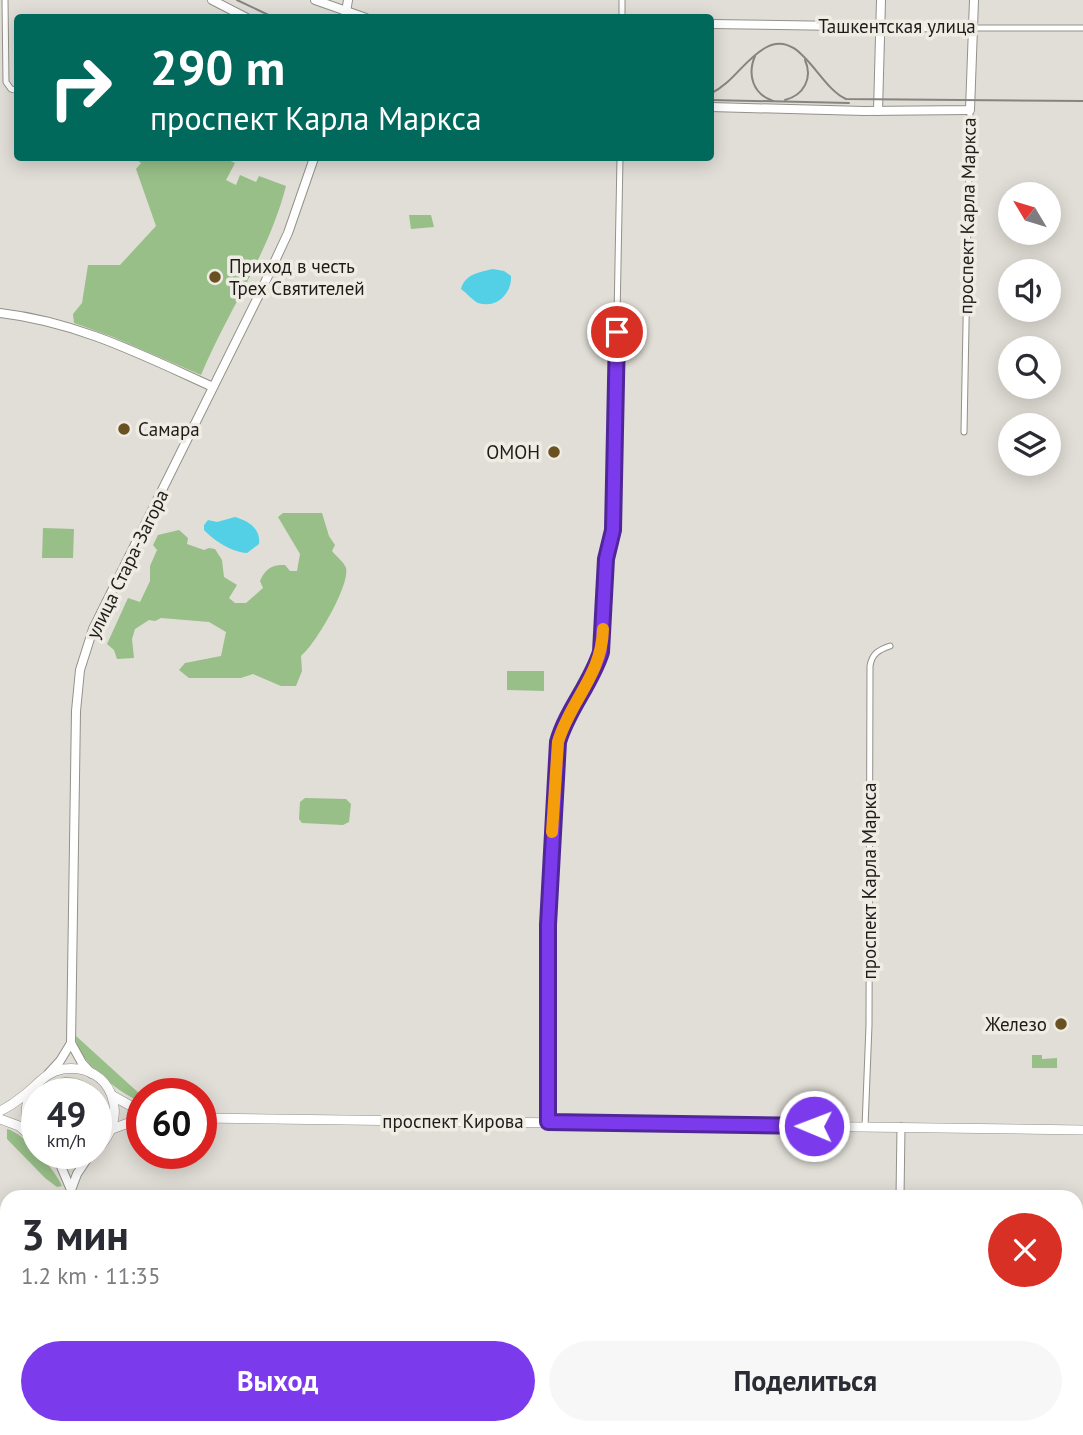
<!DOCTYPE html>
<html lang="ru">
<head>
<meta charset="utf-8">
<style>
	:root { --surface:#fff; --page:#f7f7f7; --text:#2b2b33; --muted:#7c7c81; --accent:#7c3aed }
	body { margin:0; font-family:"PT Sans",sans-serif; background:var(--page); color:var(--text); height:100vh; display:flex; flex-direction:column; font-size:26px; white-space:nowrap }
	* { box-sizing:border-box; margin:0 }
	p { font-size:23px; color:var(--muted) }
	.icon { flex:none; width:38px; height:38px; fill:none; stroke:currentColor; stroke-width:2; stroke-linecap:round; stroke-linejoin:round }
	.map { position:relative; flex:1; overflow:hidden }
	.sheet { position:absolute; left:0px; top:1190px; width:1083px; height:245px; display:flex; flex-direction:column; background:var(--surface); border-radius:21px 21px 0 0; box-shadow:0 4px 18px #0003 }
	.sheet>* { flex:none }
	.guide { position:absolute; left:14px; top:14px; width:700px; height:147px; border-radius:7px; box-shadow:0 4px 18px #0003; background:#00695c; color:#fff; overflow:hidden }
	.needle { width:46px; rotate:308deg }
	.buttons { position:absolute; left:998px; top:182px; display:grid; gap:14px }
	.buttons a { display:grid; place-items:center; width:63px; height:63px; border-radius:50%; background:var(--surface); box-shadow:0 4px 18px #0003; font-size:35px }
	.speed { position:absolute; left:21px; top:1078px; display:flex; gap:14px; font-size:35px; font-weight:700; text-align:center }
	.speed>* { display:grid; place-content:center; width:91px; height:91px; border-radius:50%; background:var(--surface); box-shadow:0 4px 18px #0003; line-height:1 }
	.speed small { font-size:18px; font-weight:400 }
	.speed .limit { border:10px solid #d22; background:#fff; color:#111 }
	.pin { position:absolute; display:grid; place-items:center; width:60px; height:60px; color:#fff; margin:-30px; border:4px solid #fff; border-radius:50%; box-shadow:0 2px 7px #0007 }
	.me { position:absolute; width:77px; margin:-38px; rotate:271deg; stroke-linejoin:round; filter:drop-shadow(0 0 5px #0008) }
	.turn { display:flex; align-items:center; gap:24px; height:147px; padding:0 21px; font-size:32px }
	.turn .icon { width:91px; height:91px; stroke-width:2.5 }
	.turn b { display:block; font-size:49px; line-height:60px }
	.round { display:grid; place-items:center; flex:none; width:74px; height:74px; border-radius:37px; background:var(--page) }
	.summary { display:flex; align-items:center; justify-content:space-between; height:119px; padding:0 21px }
	h1 { font-size:42px; font-weight:600; line-height:52px }
	.button { display:flex; gap:14px; margin-top:auto; padding:14px 21px }
	.button a { flex:1; height:80px; border-radius:42px; background:var(--accent); color:#fff; font-size:28px; font-weight:600; line-height:80px; text-align:center }
	.button a+a { background:var(--page); color:var(--text) }
	.map>svg:first-child { display:block }
	.green { fill:#98bf88 }
	.water { fill:#53d0e5 }
	.lines { fill:none; stroke-linecap:round; stroke-linejoin:round }
	.minor-casing { stroke:#93918a; stroke-width:7 }
	.tertiary-casing { stroke:#93918a; stroke-width:9 }
	.secondary-casing { stroke:#93918a; stroke-width:10 }
	.primary-casing { stroke:#93918a; stroke-width:10 }
	.minor { stroke:#fff; stroke-width:5 }
	.tertiary { stroke:#fff; stroke-width:7 }
	.secondary { stroke:#fff; stroke-width:8 }
	.primary { stroke:#fff; stroke-width:9 }
	.tram { stroke:#86847f; stroke-width:2 }
	.route-casing { stroke:#51269a; stroke-width:18 }
	.route { stroke:#7c3aed; stroke-width:12 }
	.slow { stroke:#f59e0b; stroke-width:12 }
	.poi-dot { fill:#6a5122; stroke:#efece4; stroke-width:2.5 }
	.labels { text-anchor:middle; dominant-baseline:central; stroke-width:7; stroke-linejoin:round; paint-order:stroke }
	.street-label { font-size:19px; fill:#1e1c1a; stroke:#efece4 }
	.poi-label { font-size:19px; fill:#1e1c1a; stroke:#efece4; text-anchor:start }
</style>
</head>
<body>
<div class="map">
<svg width="1083" height="1435" viewBox="0 0 1083 1435">
	<rect width="100%" height="100%" fill="#e1ded7"/>
	<g class="green">
		<path d="M135,158H224L235,163L226,180L236,185L240,175L256,182L259,176L286,186C269,253 228,311 201,375L113,337L74,323L73,314L82,303L88,265H120L156,226L136,169L141,163Z"/>
		<polygon points="409,215 431,215 434,227 411,229"/>
		<path d="M283,513H322L329,536L335,545L332,551C336,556 344,562 346,568C350,586 315,645 301,656L302,671L296,686H281L253,674L241,678H189L179,670L185,663L221,656L226,632L209,622L161,618L155,621L149,620L135,629L132,639L134,658L117,659L114,650L107,644L128,598L140,602L150,581V566L157,550L153,545L158,535L179,530L188,538L187,544L204,550L209,548L215,549L222,560L224,577L237,585L229,598L235,603H246L263,588L260,581C265,569 272,564 285,565L290,571H297L300,554L278,517Z"/>
		<polygon points="43,528 74,529 73,558 42,558"/>
		<polygon points="507,671 544,671 544,691 507,690"/>
		<polygon points="305,798 346,799 351,804 349,822 343,825 302,823 299,819 300,802"/>
		<path d="M76,1036L142,1096V1102C124,1097 85,1065 78,1047C76,1044 76,1040 76,1036Z"/>
		<polygon points="1032,1055 1042,1055 1042,1059 1057,1058 1057,1068 1032,1068"/>
		<path d="M65,1077C99,1078 118,1108 96,1137V1094H40L54,1080Z"/>
		<path d="M7,1129C24,1133 55,1170 62,1186L57,1187L45,1178L7,1139Z"/>
		<polygon points="56,1428 80,1428 84,1435 44,1435"/>
	</g>
	<g class="water">
		<path d="M493,269L504,271L511,276C512,294 496,309 478,303C472,300 467,293 461,289C465,274 480,272 493,269Z"/>
		<path d="M235,517C249,521 261,529 259,544L247,553C232,552 214,541 204,530V525L208,520L217,522Z"/>
	</g>
	<g class="lines">
		<g class="minor-casing">
			<g id="minor">
				<polyline points="5,0 6,82 11,89 18,91"/>
				<polyline points="622,18 622,0"/>
				<polyline points="972,28 1083,28"/>
				<polyline points="964,432 970,110"/>
				<path d="M548,1122L549,892L558,742C567,710 591,684 601,652L606,559L613,530L620,158"/>
				<path d="M865,1127L869,1025L870,666C872,654 878,650 890,646"/>
				<polyline points="1076,1223 1083,1223"/>
				<polyline points="1076,1306 1083,1306"/>
				<polyline points="1076,1398 1083,1398"/>
				<polyline points="593,1428 597,1435"/>
			</g>
		</g>
		<g class="tertiary-casing">
			<g id="tertiary">
				<polyline points="900,1197 901,1127"/>
				<polyline points="857,1435 857,1428"/>
			</g>
		</g>
		<g class="secondary-casing">
			<g id="secondary">
				<polyline points="212,0 247,18"/>
				<polyline points="315,0 366,18"/>
				<polyline points="345,18 348,0"/>
				<polyline points="710,24 972,28"/>
				<polyline points="710,107 864,111 970,110 974,0"/>
				<polyline points="878,111 881,0"/>
				<path d="M0,313C78,322 142,355 213,387"/>
				<polyline points="48,1074 60,1061 71,1043"/>
				<polyline points="92,1074 82,1063 71,1043 76,711 80,670 93,629 260,293 288,233 314,158"/>
				<polyline points="57,1157 71,1190 71,1197"/>
				<polyline points="71,1190 77,1174 91,1153"/>
				<polyline points="137,1428 142,1435"/>
			</g>
		</g>
		<g class="primary-casing">
			<g id="primary">
				<path d="M32,1090C23,1108 24,1125 34,1142"/>
				<polyline points="113,1096 142,1112"/>
				<path d="M0,1111C8,1107 16,1102 23,1096C37,1086 45,1072 63,1069C112,1062 132,1118 96,1150"/>
				<polyline points="201,1118 1083,1130"/>
				<polyline points="0,1119 19,1126 29,1135"/>
				<polyline points="112,1129 142,1118"/>
				<path d="M48,1153C63,1159 76,1160 91,1153"/>
			</g>
		</g>
		<use href="#minor" class="minor"/>
		<use href="#tertiary" class="tertiary"/>
		<use href="#secondary" class="secondary"/>
		<use href="#primary" class="primary"/>
		<g class="tram">
			<polyline points="237,0 275,18"/>
			<path d="M755,56C747,75 753,94 773,101"/>
			<path d="M710,94C733,83 744,60 765,48C800,27 818,87 846,99L1083,101"/>
			<polyline points="710,100 849,103"/>
			<path d="M785,100C804,95 813,78 805,60"/>
		</g>
	</g>
	<g class="lines">
		<g class="route-casing">
			<path id="route" d="M617,332L613,530L606,559L601,652C591,684 567,710 558,742L548,925V1122L814,1126"/>
		</g>
		<use href="#route" class="route"/>
		<path class="slow" d="M552,832L558,742C570,701 602,675 603,629"/>
	</g>
	<g class="poi-dot">
		<circle cx="215" cy="277" r="7"/>
		<circle cx="124" cy="429" r="7"/>
		<circle cx="554" cy="452" r="7"/>
		<circle cx="1061" cy="1024" r="7"/>
	</g>
	<g class="labels">
		<g class="street-label">
			<text x="897" y="26">Ташкентская улица</text>
			<text transform="translate(967 216) rotate(-89)">проспект Карла Маркса</text>
			<text transform="translate(127 564) rotate(-64)">улица Стара-Загора</text>
			<text transform="translate(869 881) rotate(-90)">проспект Карла Маркса</text>
			<text x="453" y="1121">проспект Кирова</text>
		</g>
		<g class="poi-label">
			<text x="229" y="266">Приход в честь<tspan x="229" dy="22">Трех Святителей</tspan></text>
			<text x="138" y="429">Самара</text>
			<text x="540" y="452" text-anchor="end">ОМОН</text>
			<text x="1047" y="1024" text-anchor="end">Железо</text>
		</g>
	</g>
</svg>
<div class="buttons">
<a><svg class="needle" viewBox="-14 -14 28 28"><path d="M0-13l5 13h-10z" fill="#e53935"/><path d="M0 13l5-13h-10z" fill="#7c7c81"/></svg></a>
<a><svg class="icon" aria-label="sound" viewBox="0 0 24 24"><path d="M4 9h4l5-4v14l-5-4H4zM17 9q2 3 0 6"/></svg></a>
<a><svg class="icon" aria-label="search" viewBox="0 0 24 24"><circle cx="10" cy="10" r="6"/><path d="M15 15l6 6"/></svg></a>
<a><svg class="icon" aria-label="layers" viewBox="0 0 24 24"><path d="M12 4l9 5-9 5-9-5zM3 14l9 5 9-5"/></svg></a>
</div>
<div class="speed"><div>49<small>km/h</small></div><div class="limit">60</div></div>
<div class="pin" style="left:617px;top:332px;background:#d93025"><svg class="icon" aria-label="arrive" viewBox="0 0 24 24"><path d="M6 21V4h12l-3 4 3 4H6"/></svg></div>
<svg class="me" style="left:814px;top:1126px" viewBox="-20 -20 40 40"><circle r="17" fill="#7c3aed" stroke="#fff" stroke-width="3"/><path d="M0-11L8 9 0 5-8 9z" fill="#fff"/></svg>
<div class="guide">
<div class="turn"><svg class="icon" aria-label="right" viewBox="0 0 24 24"><path d="M7 20v-9h11M14 6l5 5-5 5"/></svg><div><b>290 m</b>проспект Карла Маркса</div></div>
</div>
<section class="sheet">
<div class="summary"><div><h1>3 мин</h1><p>1.2 km · 11:35</p></div><a class="round" style="background:#d93025;color:#fff"><svg class="icon" aria-label="close" viewBox="0 0 24 24"><path d="M6 6l12 12M18 6L6 18"/></svg></a></div>
<div class="button"><a>Выход</a><a>Поделиться</a></div>
</section>
</div>
</body>
</html>
